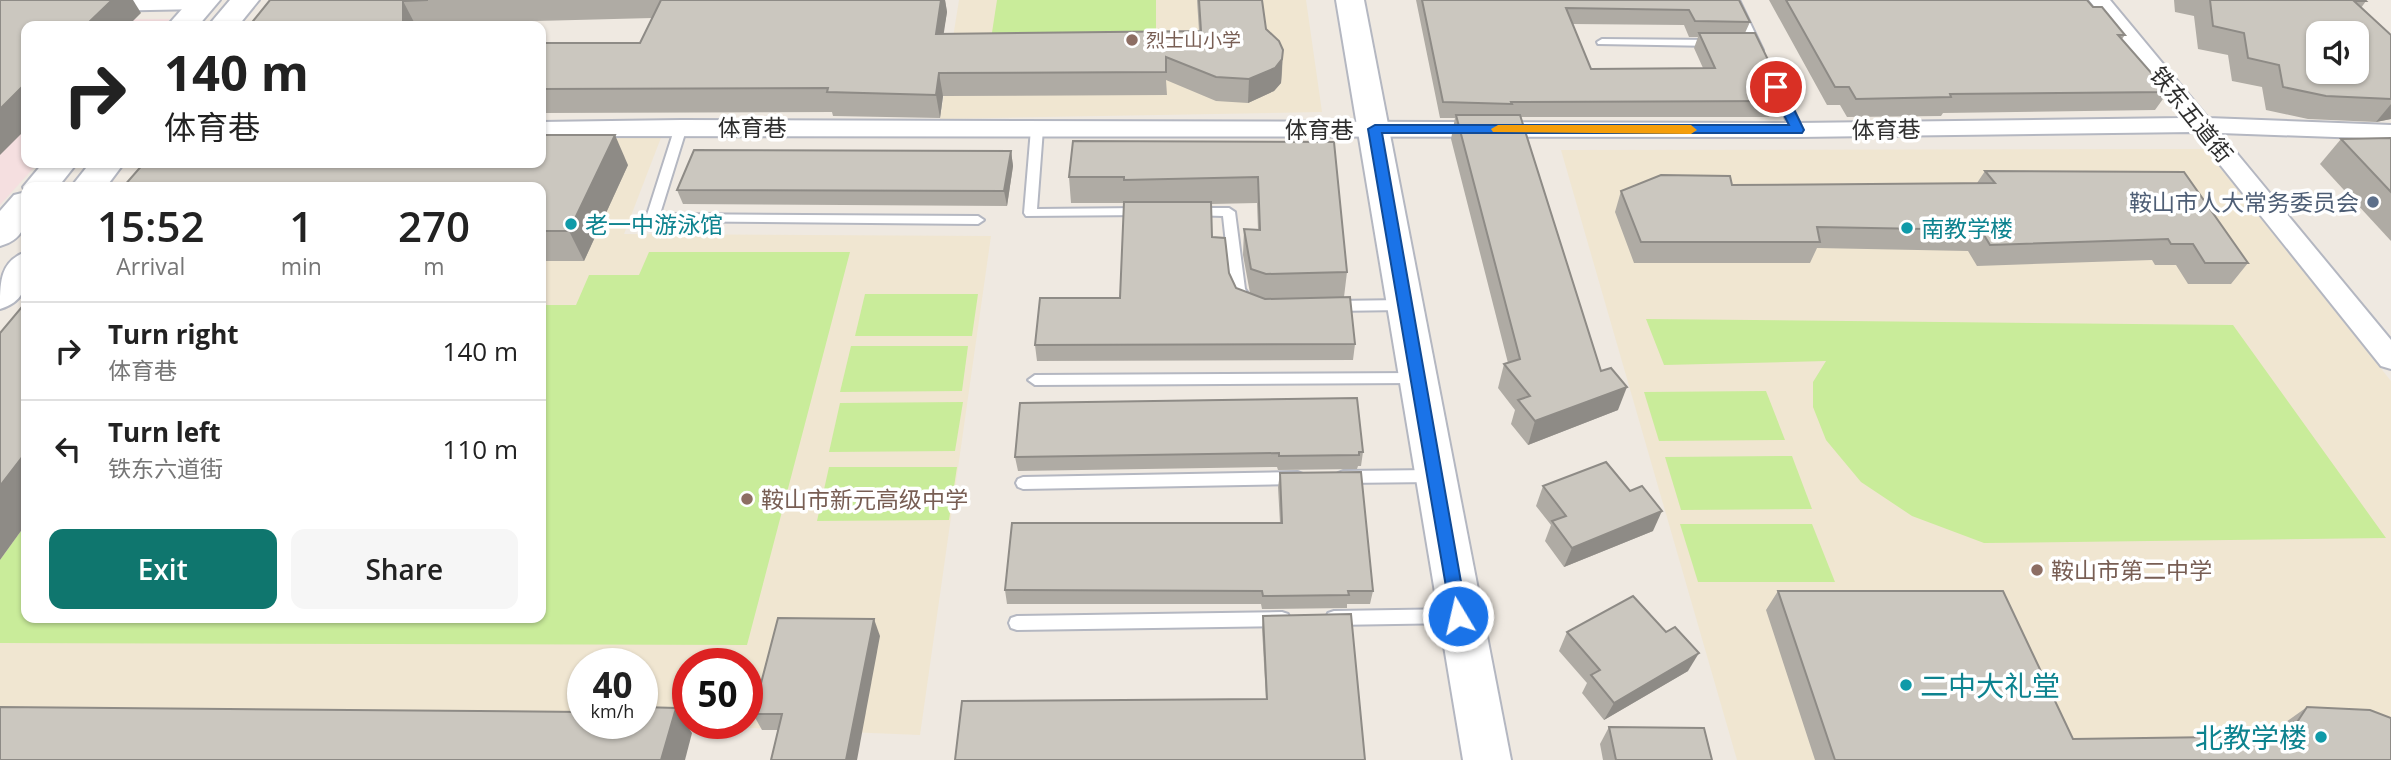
<!DOCTYPE html>
<html lang="en">
<head>
<meta charset="utf-8">
<style>
	:root { --surface:#fff; --page:#f6f6f6; --text:#222; --muted:#767676; --line:#e0e0e0; --accent:#0f766e }
	body { margin:0; font-family:"Open Sans","Noto Sans SC",sans-serif; background:var(--page); color:var(--text); height:100vh; display:flex; flex-direction:column; font-size:26px; white-space:nowrap }
	* { box-sizing:border-box; margin:0 }
	p { font-size:23px; color:var(--muted) }
	.icon { flex:none; width:38px; height:38px; fill:none; stroke:currentColor; stroke-width:2; stroke-linecap:round; stroke-linejoin:round }
	.map { position:relative; flex:1; overflow:hidden }
	.drawer { position:absolute; left:21px; top:182px; width:525px; height:441px; display:flex; flex-direction:column; background:var(--surface); border-radius:14px; box-shadow:0 2px 5px #0004 }
	.drawer>* { flex:none }
	.top-card { position:absolute; left:21px; top:21px; width:525px; height:147px; border-radius:14px; box-shadow:0 2px 5px #0004; background:#fff; color:var(--text); overflow:hidden }
	.tools { position:absolute; left:2306px; top:21px; display:grid; gap:14px }
	.tools a { display:grid; place-items:center; width:63px; height:63px; border-radius:14px; background:var(--surface); box-shadow:0 2px 5px #0004; font-size:35px }
	.speed { position:absolute; left:567px; top:648px; display:flex; gap:14px; font-size:35px; font-weight:700; text-align:center }
	.speed>* { display:grid; place-content:center; width:91px; height:91px; border-radius:50%; background:var(--surface); box-shadow:0 2px 5px #0004; line-height:1 }
	.speed small { font-size:18px; font-weight:400 }
	.speed .limit { border:10px solid #d22; background:#fff; color:#111 }
	.pin { position:absolute; display:grid; place-items:center; width:60px; height:60px; color:#fff; margin:-30px; border:4px solid #fff; border-radius:50%; box-shadow:0 2px 7px #0007 }
	.me { position:absolute; width:77px; margin:-38px; rotate:351deg; stroke-linejoin:round; filter:drop-shadow(0 0 5px #0008) }
	.turn { display:flex; align-items:center; gap:24px; height:147px; padding:0 28px; font-size:32px }
	.turn .icon { width:91px; height:91px; stroke-width:2.5 }
	.turn b { display:block; font-size:49px; line-height:60px }
	.eta { display:flex; justify-content:space-evenly; align-items:center; height:119px; text-align:center }
	.eta b { font-size:42px; font-weight:600; line-height:49px }
	.action { display:flex; gap:14px; margin-top:auto; padding:14px 28px }
	.action a { flex:1; height:80px; border-radius:14px; background:var(--accent); color:#fff; font-size:28px; font-weight:600; line-height:80px; text-align:center }
	.action a+a { background:var(--page); color:var(--text) }
	ul { padding:0; list-style:none }
	li { display:flex; align-items:center; gap:21px; height:98px; padding:0 28px; border-top:2px solid var(--line) }
	li div { flex:1 }
	li b { display:block; font-size:26px }
	li em { font-style:normal }
	.map>svg:first-child { display:block }
	.education { fill:#f0e6d1; fill-rule:evenodd }
	.medical { fill:#f5dfe0 }
	.pitch { fill:#c9ec9a }
	.lines { fill:none; stroke-linecap:round; stroke-linejoin:round }
	.lane-casing { stroke:#b4b7c1; stroke-width:4 }
	.street-casing { stroke:#b4b7c1; stroke-width:4 }
	.secondary-casing { stroke:#b4b7c1; stroke-width:4 }
	.lane { fill:#fff; fill-rule:evenodd }
	.street { fill:#fff; fill-rule:evenodd }
	.secondary { fill:#fff; fill-rule:evenodd }
	.wall { fill:#afaba4; fill-rule:evenodd }
	.shaded-wall { fill:#8e8b86 }
	.building { fill:#cbc7bf; stroke:#8e8b86; stroke-width:2; fill-rule:evenodd }
	.route { fill:#1a73e8; stroke:#114b97; stroke-width:2 }
	.slow { fill:#f59e0b }
	.education-dot { fill:#8d6e63; stroke:#fff; stroke-width:2.5 }
	.service-dot { fill:#5c6f8a; stroke:#fff; stroke-width:2.5 }
	.culture-dot { fill:#0f9aa8; stroke:#fff; stroke-width:2.5 }
	.labels { text-anchor:middle; dominant-baseline:central; stroke-width:7; stroke-linejoin:round; paint-order:stroke }
	.far-education-label { font-size:19px; fill:#785e54; stroke:#fff; text-anchor:start }
	.street-label { font-size:23px; fill:#2e2e2e; stroke:#fff }
	.service-label { font-size:23px; fill:#4e5e75; stroke:#fff; text-anchor:end }
	.culture-label { font-size:23px; fill:#0d838f; stroke:#fff; text-anchor:start }
	.education-label { font-size:23px; fill:#785e54; stroke:#fff; text-anchor:start }
	.near-culture-label { font-size:28px; fill:#0d838f; stroke:#fff; text-anchor:start }
</style>
</head>
<body>
<div class="map">
<svg width="2391" height="760" viewBox="0 0 2391 760">
	<rect width="100%" height="100%" fill="#efe9e1"/>
	<g class="education">
		<polygon points="959,0 1306,0 1322,112 940,119"/>
		<path d="M662,135L624,234L991,236L920,735L631,723L0,760V379L26,618H541V136ZM583,663H642V723H583ZM688,663H747V723H688Z"/>
		<polygon points="2205,149 2391,381 2391,760 1737,760 1561,150"/>
	</g>
	<polygon class="medical" points="170,19 164,26 26,26 26,163 38,163 0,205 0,20"/>
	<g class="pitch">
		<polygon points="997,0 1156,0 1156,37 989,52"/>
		<polygon points="649,252 850,252 747,645 0,643 0,560 26,524 26,618 541,618 541,305 576,305 589,275 639,275"/>
		<polygon points="865,294 978,294 972,336 855,336"/>
		<polygon points="1646,319 2233,325 2386,538 1984,543 1912,516 1861,482 1826,440 1813,407 1813,382 1826,361 1664,365"/>
		<polygon points="851,346 968,346 962,391 840,392"/>
		<polygon points="1766,391 1785,440 1659,441 1644,392"/>
		<polygon points="963,402 955,451 829,452 840,403"/>
		<polygon points="1792,456 1812,509 1681,510 1665,457"/>
		<polygon points="829,467 957,467 949,520 817,521"/>
		<polygon points="1680,524 1812,524 1835,582 1698,582"/>
	</g>
	<g class="lines">
		<g class="lane-casing">
			<g id="lane">
				<polygon points="1729,0 1739,0 1763,50 1762,52 1754,52 1753,50"/>
				<polygon points="1602,39 1715,40 1720,43 1715,46 1598,44 1597,42"/>
				<polygon points="1778,87 1784,90 1803,130 1801,133 1797,134 1791,130 1772,90"/>
				<polygon points="681,123 687,127 660,214 978,216 984,220 978,224 648,221 646,218 675,127"/>
				<polygon points="1037,125 1043,129 1037,209 1141,208 1145,209 1147,212 1145,215 1026,216 1024,213 1031,129"/>
				<polygon points="1193,208 1229,208 1235,212 1245,289 1254,302 1252,305 1247,307 1238,303 1231,289 1223,216 1189,215 1187,212 1189,209"/>
				<polygon points="1404,300 1411,305 1404,310 1333,311 1326,306 1333,301"/>
				<polygon points="1416,373 1423,378 1416,383 1035,385 1028,380 1035,375"/>
				<polygon points="1434,470 1439,472 1441,476 1439,480 1434,482 1343,483 1338,481 1336,477 1338,473 1343,471"/>
				<polygon points="1298,472 1303,474 1305,478 1303,482 1298,484 1023,489 1018,487 1016,483 1018,479 1023,477"/>
				<polygon points="1457,609 1463,611 1465,616 1463,621 1457,623 1334,625 1328,623 1326,618 1328,613 1334,611"/>
				<polygon points="1282,612 1288,614 1290,619 1288,624 1282,626 1017,630 1011,628 1009,623 1011,618 1017,616"/>
			</g>
		</g>
		<g class="street-casing">
			<g id="street">
				<polygon points="211,0 213,3 210,7 203,9 97,11 90,9 87,5 92,0"/>
				<polygon points="2089,0 2110,0 2208,118 2391,125 2391,139 2220,133 2391,340 2391,369 2381,366 2194,132 1797,137 541,136 541,122 681,120 1797,123 2183,118"/>
			</g>
		</g>
		<g class="secondary-casing">
			<g id="secondary">
				<polygon points="190,0 220,0 198,26 167,26"/>
				<polygon points="230,0 259,0 238,26 208,26"/>
				<polygon points="1336,0 1364,0 1511,760 1463,760"/>
				<polygon points="43,163 77,163 58,187 26,187 26,192 23,187"/>
				<polygon points="90,163 124,163 106,187 71,187"/>
				<path d="M26,192C27,217 29,238 0,246V211L14,195Z"/>
				<path d="M26,252C27,278 30,300 0,309C0,282 0,261 26,252Z"/>
			</g>
		</g>
		<use href="#lane" class="lane"/>
		<use href="#street" class="street"/>
		<use href="#secondary" class="secondary"/>
	</g>
	<g class="wall">
		<polygon points="270,0 945,0 947,12 943,34 1199,31 1197,0 1262,0 1266,29 1283,50 1282,73 1281,83 1274,91 1248,103 1216,101 1166,80 1167,95 943,96 940,118 833,116 832,112 541,113 541,43 640,43 652,18 415,24 415,26 249,26"/>
		<path d="M1416,0H1739L1750,22L1745,33L1788,101L1782,117H1521L1601,371L1618,410L1528,445L1511,424L1515,410L1498,388L1504,364L1508,363L1451,139L1455,118H1440ZM1572,24L1684,25L1689,37H1698L1694,48L1703,68L1591,69Z"/>
		<polygon points="1769,0 2087,0 2093,7 2125,35 2122,39 2168,92 2155,110 1943,113 1941,116 1847,117 1840,105 1827,105"/>
		<polygon points="2174,0 2365,0 2366,1 2361,8 2391,35 2391,119 2376,122 2308,119 2266,110 2262,87 2232,81 2228,55 2198,49 2194,16 2175,12"/>
		<polygon points="2391,138 2391,241 2320,164 2341,139"/>
		<path d="M1334,142L1347,272L1344,297L1355,344L1353,360L1037,361L1035,345L1120,298L1124,203H1071L1069,177ZM1257,203L1258,229H1244L1243,255L1250,293L1236,288L1212,237L1211,204Z"/>
		<polygon points="1011,151 1013,166 1007,206 683,204 677,190"/>
		<polygon points="628,165 584,261 541,261 541,187"/>
		<polygon points="1985,171 2248,263 2231,284 2188,284 2176,265 2155,265 2152,260 1977,266 1968,251 1817,248 1810,263 1634,263 1615,212 1621,191 1732,185 1977,183"/>
		<polygon points="1363,452 1361,466 1358,466 1357,469 1278,470 1277,467 1018,471 1015,457"/>
		<polygon points="1280,473 1373,591 1370,604 1347,604 1347,608 1262,609 1261,604 1007,604 1005,590 1280,523 1278,487"/>
		<polygon points="1543,486 1653,531 1564,567 1545,541 1551,525 1536,506"/>
		<polygon points="1778,591 2073,739 2275,736 2283,724 2307,707 2391,760 1815,760 1766,610"/>
		<polygon points="1263,616 1365,760 1266,699 1262,629"/>
		<polygon points="1567,632 1688,671 1604,720 1582,693 1587,683 1559,651"/>
		<polygon points="880,636 778,730 762,730 753,714"/>
		<polygon points="1609,727 1712,760 1603,760 1600,744"/>
	</g>
	<g class="shaded-wall">
		<polygon points="112,0 133,0 141,13 128,26 85,26"/>
		<polygon points="941,0 945,0 947,12 940,58 936,34"/>
		<polygon points="403,1 415,24 415,26 403,26"/>
		<polygon points="1283,50 1281,83 1274,91 1248,103 1249,79"/>
		<polygon points="939,73 943,96 940,118 936,95"/>
		<polygon points="26,83 26,129 0,155 0,109"/>
		<polygon points="2391,104 2391,119 2376,122"/>
		<polygon points="615,135 628,165 584,261 569,231"/>
		<polygon points="1011,151 1013,166 1007,206 1004,191"/>
		<polygon points="1627,387 1618,410 1528,445 1535,421"/>
		<polygon points="26,452 26,524 0,560 0,486"/>
		<polygon points="1662,511 1653,531 1564,567 1572,548"/>
		<polygon points="874,619 880,636 857,760 846,760"/>
		<polygon points="1699,653 1688,671 1604,720 1614,703"/>
		<polygon points="676,708 692,733 685,760 661,760"/>
	</g>
	<g class="building">
		<polygon points="0,0 112,0 85,26 26,26 26,83 0,109"/>
		<polygon points="270,0 428,0 403,1 403,26 249,26"/>
		<polygon points="661,0 941,0 936,34 1201,31 1199,0 1262,0 1266,29 1279,41 1283,50 1282,59 1275,68 1249,79 1216,77 1166,57 1166,72 939,73 936,95 827,92 828,88 541,89 541,43 640,43"/>
		<polygon points="1422,0 1739,0 1750,22 1695,21 1689,10 1566,8 1591,69 1715,68 1699,33 1755,33 1788,101 1511,102 1512,104 1443,102"/>
		<polygon points="1786,0 2087,0 2093,7 2102,7 2125,35 2118,35 2168,92 1950,94 1951,97 1856,99 1849,87 1835,87"/>
		<path d="M2210,0H2365L2366,1H2354L2391,35V99L2326,96L2283,87L2279,65L2248,58L2244,33L2213,26ZM2319,33H2357V72H2319Z"/>
		<polygon points="1456,115 1520,115 1601,371 1611,368 1627,387 1535,421 1518,400 1530,396 1504,364 1520,359"/>
		<polygon points="541,135 615,135 569,231 541,231 541,187 123,187 144,163 541,163"/>
		<polygon points="2391,138 2391,192 2341,139"/>
		<polygon points="1073,141 1334,142 1347,272 1266,274 1251,269 1244,229 1260,230 1258,177 1124,180 1124,177 1069,177"/>
		<polygon points="694,150 1011,151 1004,191 677,190"/>
		<polygon points="1985,171 2184,172 2248,263 2205,263 2193,244 2171,244 2168,239 1990,245 1981,230 1817,227 1820,242 1641,242 1621,191 1661,175 1730,176 1732,185 1995,183"/>
		<polygon points="1124,202 1211,202 1212,237 1225,238 1229,273 1236,288 1265,299 1350,297 1355,344 1035,345 1040,298 1120,298"/>
		<polygon points="26,302 26,452 0,486 0,333"/>
		<polygon points="1357,398 1363,452 1359,452 1359,455 1279,456 1279,453 1015,457 1020,403"/>
		<polygon points="1606,462 1630,491 1642,486 1662,511 1572,548 1552,521 1566,516 1543,486"/>
		<polygon points="1361,472 1373,591 1348,591 1349,595 1263,596 1262,591 1005,590 1012,523 1282,523 1280,473"/>
		<polygon points="1778,591 2003,591 2073,739 2288,736 2307,707 2370,710 2391,718 2391,760 1835,760"/>
		<polygon points="1633,596 1666,632 1675,627 1699,653 1614,703 1591,675 1600,670 1567,632"/>
		<polygon points="1351,614 1365,760 955,760 962,701 1267,699 1263,616"/>
		<polygon points="778,618 874,619 846,760 771,760 782,714 753,714"/>
		<polygon points="0,707 583,712 583,723 642,723 642,707 676,708 661,760 0,760"/>
		<polygon points="1609,727 1704,728 1712,760 1616,760"/>
	</g>
	<polygon class="route" points="1776,83 1783,87 1804,130 1802,133 1382,133 1467,616 1465,622 1458,624 1452,622 1368,129 1375,125 1789,125 1770,87"/>
	<polygon class="slow" points="1498,125 1691,125 1697,130 1691,134 1493,132 1491,129"/>
	<g class="education-dot">
		<circle cx="1132" cy="40" r="7"/>
		<circle cx="747" cy="499" r="7"/>
		<circle cx="2037" cy="570" r="7"/>
	</g>
	<circle class="service-dot" cx="2373" cy="202" r="7"/>
	<g class="culture-dot">
		<circle cx="571" cy="224" r="7"/>
		<circle cx="1907" cy="228" r="7"/>
		<circle cx="1906" cy="685" r="7"/>
		<circle cx="2321" cy="737" r="7"/>
	</g>
	<g class="labels">
		<g class="far-education-label">
			<text x="1146" y="40">烈士山小学</text>
		</g>
		<g class="street-label">
			<text transform="translate(2192 114) rotate(51)">铁东五道街</text>
			<text x="752" y="127">体育巷</text>
			<text x="1319" y="129">体育巷</text>
			<text transform="translate(1886 129) rotate(-1)">体育巷</text>
		</g>
		<g class="service-label">
			<text x="2359" y="202">鞍山市人大常务委员会</text>
		</g>
		<g class="culture-label">
			<text x="585" y="224">老一中游泳馆</text>
			<text x="1921" y="228">南教学楼</text>
		</g>
		<g class="education-label">
			<text x="761" y="499">鞍山市新元高级中学</text>
			<text x="2051" y="570">鞍山市第二中学</text>
		</g>
		<g class="near-culture-label">
			<text x="1920" y="685">二中大礼堂</text>
			<text x="2307" y="737" text-anchor="end">北教学楼</text>
		</g>
	</g>
</svg>
<div class="tools">
<a><svg class="icon" aria-label="sound" viewBox="0 0 24 24"><path d="M4 9h4l5-4v14l-5-4H4zM17 9q2 3 0 6"/></svg></a>
</div>
<div class="speed"><div>40<small>km/h</small></div><div class="limit">50</div></div>
<div class="pin" style="left:1776px;top:87px;background:#d93025"><svg class="icon" aria-label="arrive" viewBox="0 0 24 24"><path d="M6 21V4h12l-3 4 3 4H6"/></svg></div>
<svg class="me" style="left:1458px;top:616px" viewBox="-20 -20 40 40"><circle r="17" fill="#1a73e8" stroke="#fff" stroke-width="3"/><path d="M0-11L8 9 0 5-8 9z" fill="#fff"/></svg>
<div class="top-card">
<div class="turn"><svg class="icon" aria-label="right" viewBox="0 0 24 24"><path d="M7 20v-9h11M14 6l5 5-5 5"/></svg><div><b>140 m</b>体育巷</div></div>
</div>
<section class="drawer">
<div class="eta">
<div><b>15:52</b><p>Arrival</p></div>
<div><b>1</b><p>min</p></div>
<div><b>270</b><p>m</p></div>
</div>
<ul>
<li><svg class="icon" aria-label="right" viewBox="0 0 24 24"><path d="M7 20v-9h11M14 6l5 5-5 5"/></svg><div><b>Turn right</b><p>体育巷</p></div><em>140 m</em></li>
<li><svg class="icon" aria-label="left" viewBox="0 0 24 24"><path d="M17 20v-9H6M10 6l-5 5 5 5"/></svg><div><b>Turn left</b><p>铁东六道街</p></div><em>110 m</em></li>
</ul>
<div class="action"><a>Exit</a><a>Share</a></div>
</section>
</div>
</body>
</html>
